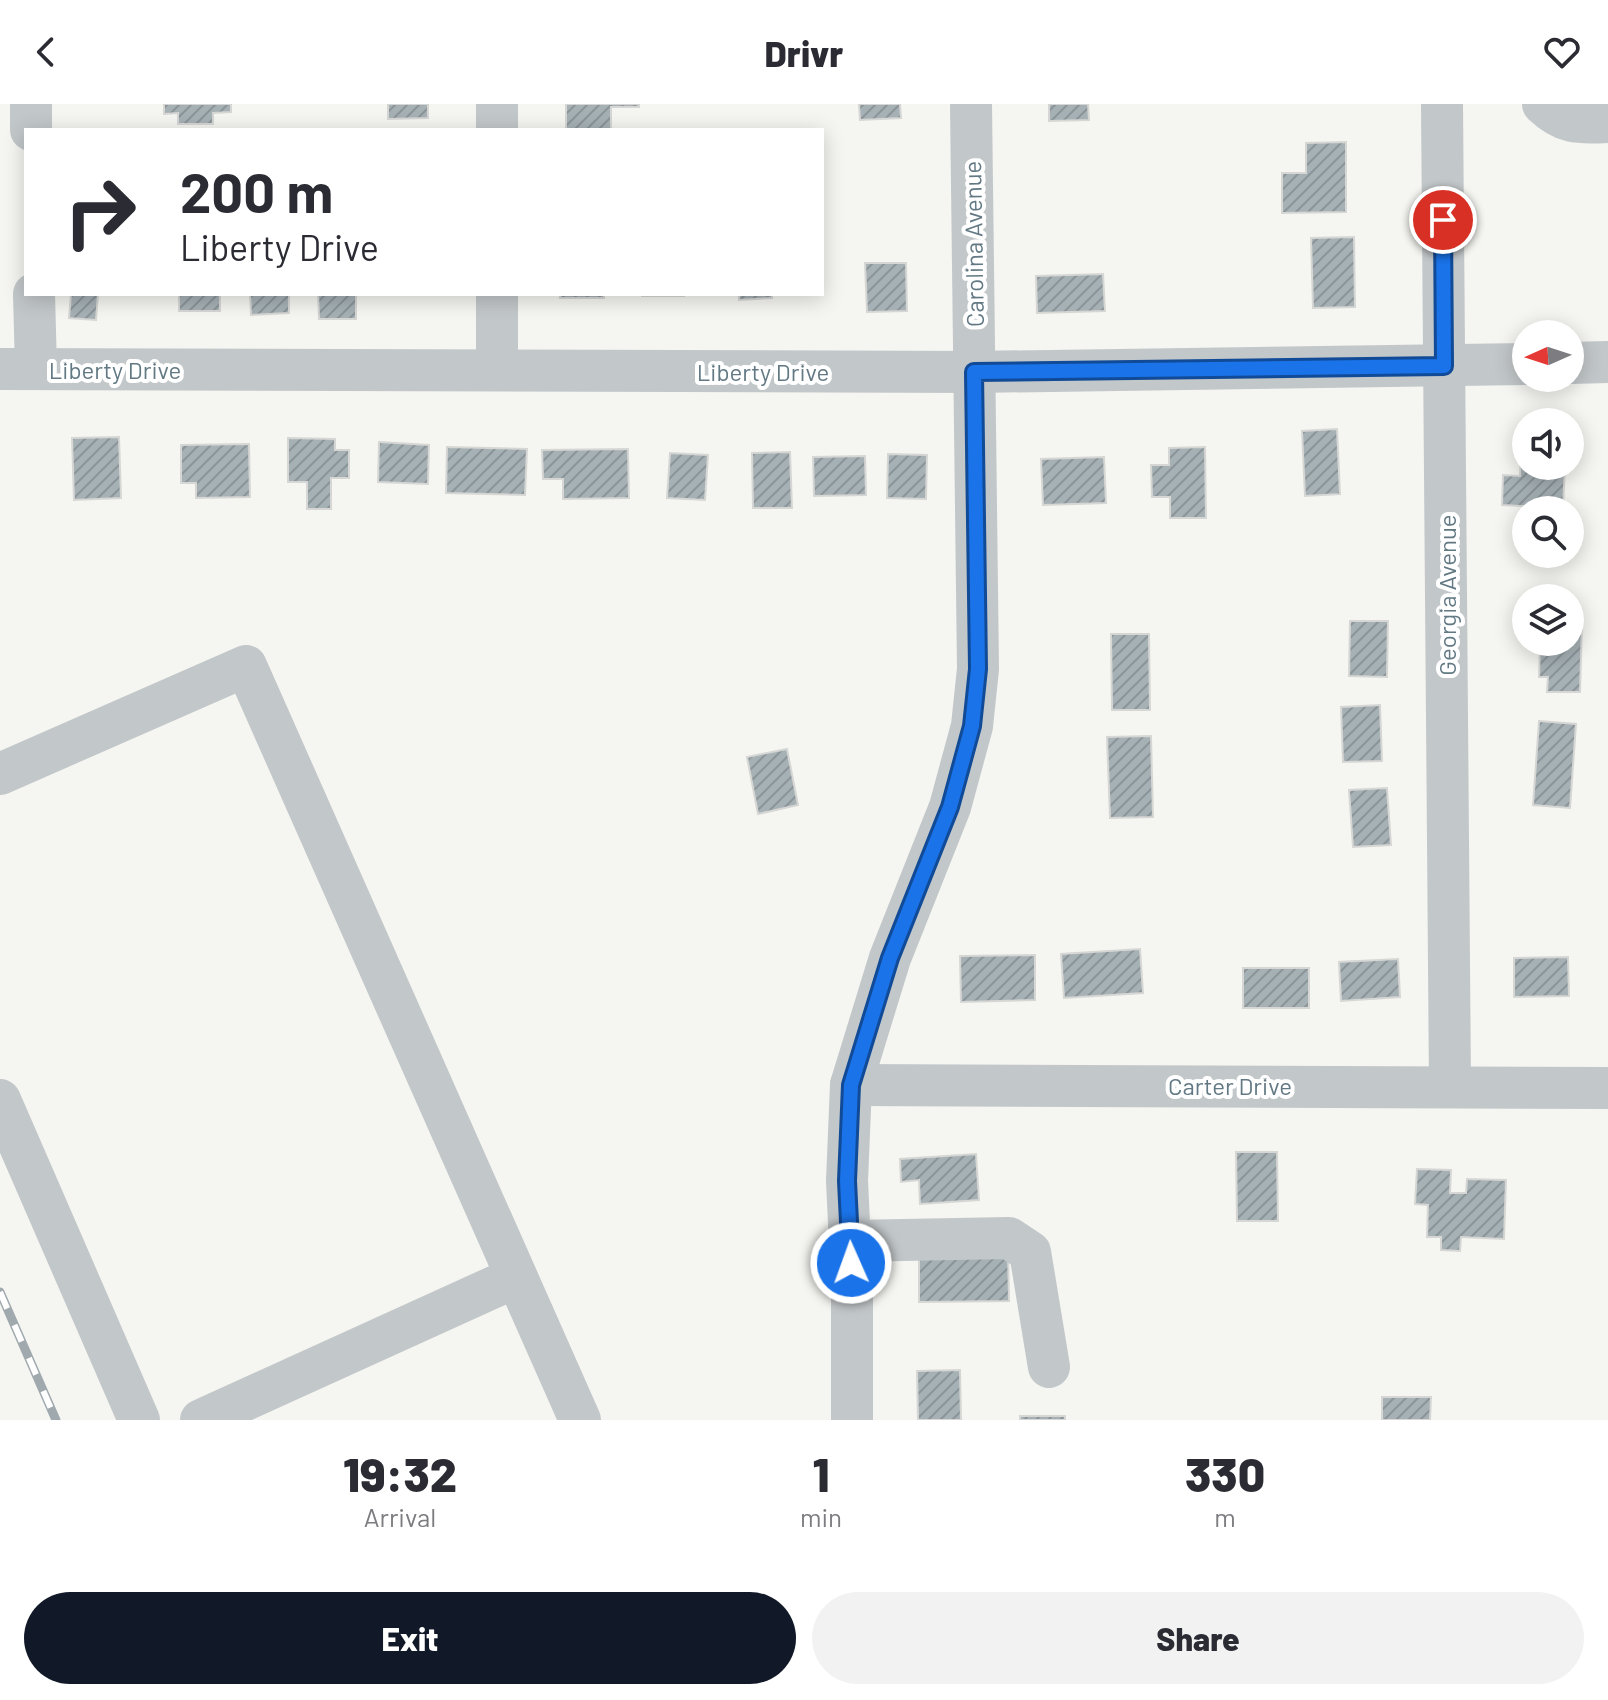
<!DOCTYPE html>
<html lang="en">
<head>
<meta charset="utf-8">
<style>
	:root { --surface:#fff; --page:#f2f2f3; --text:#2b2b33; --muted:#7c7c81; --accent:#111827 }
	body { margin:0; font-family:Barlow,sans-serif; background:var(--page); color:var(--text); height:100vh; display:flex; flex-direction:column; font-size:30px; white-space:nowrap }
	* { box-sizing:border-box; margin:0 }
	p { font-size:26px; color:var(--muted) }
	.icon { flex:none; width:44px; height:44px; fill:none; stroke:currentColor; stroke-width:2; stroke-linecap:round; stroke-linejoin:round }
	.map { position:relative; height:1316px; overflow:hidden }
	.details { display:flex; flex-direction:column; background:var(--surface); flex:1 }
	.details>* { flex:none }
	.hud { position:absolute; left:24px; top:24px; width:800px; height:168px; border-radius:0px; box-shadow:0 4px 20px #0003; background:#fff; color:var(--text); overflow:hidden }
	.needle { width:52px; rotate:267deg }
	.fabs { position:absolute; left:1512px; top:216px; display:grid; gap:16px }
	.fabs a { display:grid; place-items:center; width:72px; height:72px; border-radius:50%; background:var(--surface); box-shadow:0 4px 20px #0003; font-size:40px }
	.pin { position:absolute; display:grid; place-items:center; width:68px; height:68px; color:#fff; margin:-34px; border:4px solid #fff; border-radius:50%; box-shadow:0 2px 8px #0007 }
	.me { position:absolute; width:88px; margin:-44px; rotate:358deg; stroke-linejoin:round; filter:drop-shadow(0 0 6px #0008) }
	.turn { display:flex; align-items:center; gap:28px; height:168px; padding:0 24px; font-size:36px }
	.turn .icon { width:104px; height:104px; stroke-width:2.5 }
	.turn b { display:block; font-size:56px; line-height:68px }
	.eta { display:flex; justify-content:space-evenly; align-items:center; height:136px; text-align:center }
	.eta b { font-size:48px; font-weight:800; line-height:56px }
	.button { display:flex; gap:16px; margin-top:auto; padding:16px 24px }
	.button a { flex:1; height:92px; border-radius:48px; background:var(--accent); color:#fff; font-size:32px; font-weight:800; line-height:92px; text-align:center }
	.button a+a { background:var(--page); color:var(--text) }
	header { display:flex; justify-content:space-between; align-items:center; height:104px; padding:0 24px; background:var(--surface); font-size:36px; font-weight:800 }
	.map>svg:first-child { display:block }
	.building { fill:url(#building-hatch); stroke:#d6d6d4; stroke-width:2 }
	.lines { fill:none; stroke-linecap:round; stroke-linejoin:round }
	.minor { stroke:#c2c7c9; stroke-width:42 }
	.rail-casing { stroke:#a0a9ad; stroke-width:9 }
	.rail { stroke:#fff; stroke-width:6; stroke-dasharray:18; stroke-linecap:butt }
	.route-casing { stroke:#114b97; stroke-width:20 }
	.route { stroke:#1a73e8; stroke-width:14 }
	.labels { text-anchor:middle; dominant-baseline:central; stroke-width:8; stroke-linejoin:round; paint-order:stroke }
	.street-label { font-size:24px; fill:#627984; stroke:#fff }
</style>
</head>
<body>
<header><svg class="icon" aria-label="back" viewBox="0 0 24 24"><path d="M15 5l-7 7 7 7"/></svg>Drivr<svg class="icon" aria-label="heart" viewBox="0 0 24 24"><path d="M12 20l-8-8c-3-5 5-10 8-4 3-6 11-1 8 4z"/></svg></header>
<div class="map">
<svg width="1608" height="1316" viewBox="0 0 1608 1316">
	<defs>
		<pattern id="building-hatch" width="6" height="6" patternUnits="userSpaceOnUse" patternTransform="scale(2)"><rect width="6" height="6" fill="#a6b1b5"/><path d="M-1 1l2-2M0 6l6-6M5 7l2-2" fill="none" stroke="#8b9599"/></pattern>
	</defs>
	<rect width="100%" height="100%" fill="#f5f5f1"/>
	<g class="building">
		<polygon points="164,0 231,0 231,8 213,9 213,20 178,20 178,9 164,10"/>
		<polygon points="388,0 428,0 428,14 388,15"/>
		<polygon points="566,0 639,0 639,3 611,3 611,25 566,25"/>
		<polygon points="859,0 900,0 901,14 860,16"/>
		<polygon points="1049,0 1088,0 1089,16 1049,17"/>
		<polygon points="1346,38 1346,108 1282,109 1282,69 1306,69 1306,39"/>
		<polygon points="1354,133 1355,203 1313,204 1311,134"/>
		<polygon points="865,159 906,159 907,207 867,208"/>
		<polygon points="1103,170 1105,207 1037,209 1036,172"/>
		<polygon points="71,190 98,190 96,216 69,214"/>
		<rect x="179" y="190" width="41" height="17"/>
		<polygon points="250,190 289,190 289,209 251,211"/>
		<polygon points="318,190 356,190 356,215 319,215"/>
		<rect x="560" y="190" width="44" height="4"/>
		<rect x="642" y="190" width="42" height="2"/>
		<polygon points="739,190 772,190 772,194 739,196"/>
		<polygon points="1337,325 1340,390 1305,392 1302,327"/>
		<polygon points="119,333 121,394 74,396 72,334"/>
		<polygon points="288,334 335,335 335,346 349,346 349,374 331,374 331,405 307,405 307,378 288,378"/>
		<polygon points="379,338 429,341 428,380 378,378"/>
		<polygon points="249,340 250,393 196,394 196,379 181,379 181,341"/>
		<polygon points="447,343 527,345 525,391 446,389"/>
		<polygon points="1205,343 1206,414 1170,414 1170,393 1152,393 1151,361 1169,361 1169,344"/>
		<polygon points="628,345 629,394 563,395 563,375 543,375 542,346"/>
		<polygon points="790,348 792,404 753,404 752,349"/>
		<polygon points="1521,348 1526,348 1526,362 1565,362 1563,404 1502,401 1503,371 1520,372"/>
		<polygon points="670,349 708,351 705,396 667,394"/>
		<polygon points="888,350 927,351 926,395 887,394"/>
		<polygon points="865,352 866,391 814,392 813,353"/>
		<polygon points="1104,353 1106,399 1043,401 1041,355"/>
		<polygon points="1350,517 1388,517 1387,573 1349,572"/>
		<polygon points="1570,520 1582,520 1580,588 1547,588 1548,573 1539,573 1540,538 1570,538"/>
		<polygon points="1111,530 1149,530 1150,606 1112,606"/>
		<polygon points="1380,601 1382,657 1343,658 1341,603"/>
		<polygon points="1539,617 1576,620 1570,704 1533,701"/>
		<polygon points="1151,632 1153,713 1110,714 1107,633"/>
		<polygon points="787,645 798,701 758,710 747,653"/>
		<polygon points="1387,684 1391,741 1353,743 1349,686"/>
		<polygon points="1140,845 1143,889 1064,894 1061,850"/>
		<polygon points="1035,851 1035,896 961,898 960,852"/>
		<polygon points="1568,853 1569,892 1514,893 1514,854"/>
		<polygon points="1398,855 1400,893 1341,897 1339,858"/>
		<rect x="1243" y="864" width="66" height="40"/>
		<polygon points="1236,1048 1277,1048 1278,1117 1237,1117"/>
		<polygon points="976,1050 979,1096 920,1100 919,1076 901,1078 900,1055"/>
		<polygon points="1417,1065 1451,1066 1450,1089 1466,1089 1467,1075 1506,1076 1504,1135 1461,1133 1460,1147 1441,1146 1441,1133 1427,1133 1428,1101 1415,1100"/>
		<polygon points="1008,1146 1009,1197 919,1198 919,1147"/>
		<polygon points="960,1266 961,1316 918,1316 917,1267"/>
		<polygon points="1382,1293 1431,1293 1430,1316 1382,1316"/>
		<rect x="1020" y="1312" width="45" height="4"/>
	</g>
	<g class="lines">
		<g class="minor">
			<polyline points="31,0 31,26"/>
			<polyline points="1442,0 1450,982"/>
			<path d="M1543,0C1565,21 1580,19 1608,18"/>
			<polyline points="497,26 497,0"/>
			<polyline points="34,190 36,265"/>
			<polyline points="1570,259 1608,258"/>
			<polyline points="0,265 974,268 1526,260"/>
			<polyline points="497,265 497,190"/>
			<polyline points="0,670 246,562 580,1316"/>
			<polyline points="851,981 1608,984"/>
			<polyline points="0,996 139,1316"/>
			<polyline points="850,1137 1009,1134 1030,1148 1049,1263"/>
			<polyline points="201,1316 516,1173"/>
			<polyline points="852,1316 852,1181 847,1077 851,981 890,854 950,703 972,622 978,565 971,0"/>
		</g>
		<g class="rail-casing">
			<polyline id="rail" points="0,1188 56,1316"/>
		</g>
		<use href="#rail" class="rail"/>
	</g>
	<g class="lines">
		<g class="route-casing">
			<polyline id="route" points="851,1159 847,1077 851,981 890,854 950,703 972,622 978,565 974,268 1444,262 1443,116"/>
		</g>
		<use href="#route" class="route"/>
	</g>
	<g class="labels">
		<g class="street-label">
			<text transform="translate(973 140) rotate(-91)">Carolina Avenue</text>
			<text x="115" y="265">Liberty Drive</text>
			<text x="763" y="267">Liberty Drive</text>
			<text transform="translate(1446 491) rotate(-90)">Georgia Avenue</text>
			<text x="1230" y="981">Carter Drive</text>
		</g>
	</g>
</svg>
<div class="fabs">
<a><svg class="needle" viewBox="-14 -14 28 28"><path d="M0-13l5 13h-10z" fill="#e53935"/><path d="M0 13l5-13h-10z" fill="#7c7c81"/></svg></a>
<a><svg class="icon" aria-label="sound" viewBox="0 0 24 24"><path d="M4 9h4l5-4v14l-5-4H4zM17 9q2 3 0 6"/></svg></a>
<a><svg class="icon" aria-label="search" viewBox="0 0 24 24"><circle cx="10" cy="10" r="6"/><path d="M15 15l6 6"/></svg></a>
<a><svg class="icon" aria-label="layers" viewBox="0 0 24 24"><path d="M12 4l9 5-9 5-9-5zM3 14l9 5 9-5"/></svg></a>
</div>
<div class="pin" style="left:1443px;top:116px;background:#d93025"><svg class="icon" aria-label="arrive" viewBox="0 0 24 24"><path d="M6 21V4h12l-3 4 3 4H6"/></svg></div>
<svg class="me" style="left:851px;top:1159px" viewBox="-20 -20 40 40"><circle r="17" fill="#1a73e8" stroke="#fff" stroke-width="3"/><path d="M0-11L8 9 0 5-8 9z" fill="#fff"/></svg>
<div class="hud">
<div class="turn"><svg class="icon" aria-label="right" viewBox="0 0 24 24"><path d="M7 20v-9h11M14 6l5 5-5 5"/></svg><div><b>200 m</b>Liberty Drive</div></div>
</div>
</div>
<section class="details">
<div class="eta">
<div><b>19:32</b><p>Arrival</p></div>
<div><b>1</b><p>min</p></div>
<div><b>330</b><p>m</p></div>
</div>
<div class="button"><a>Exit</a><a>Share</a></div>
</section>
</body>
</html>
